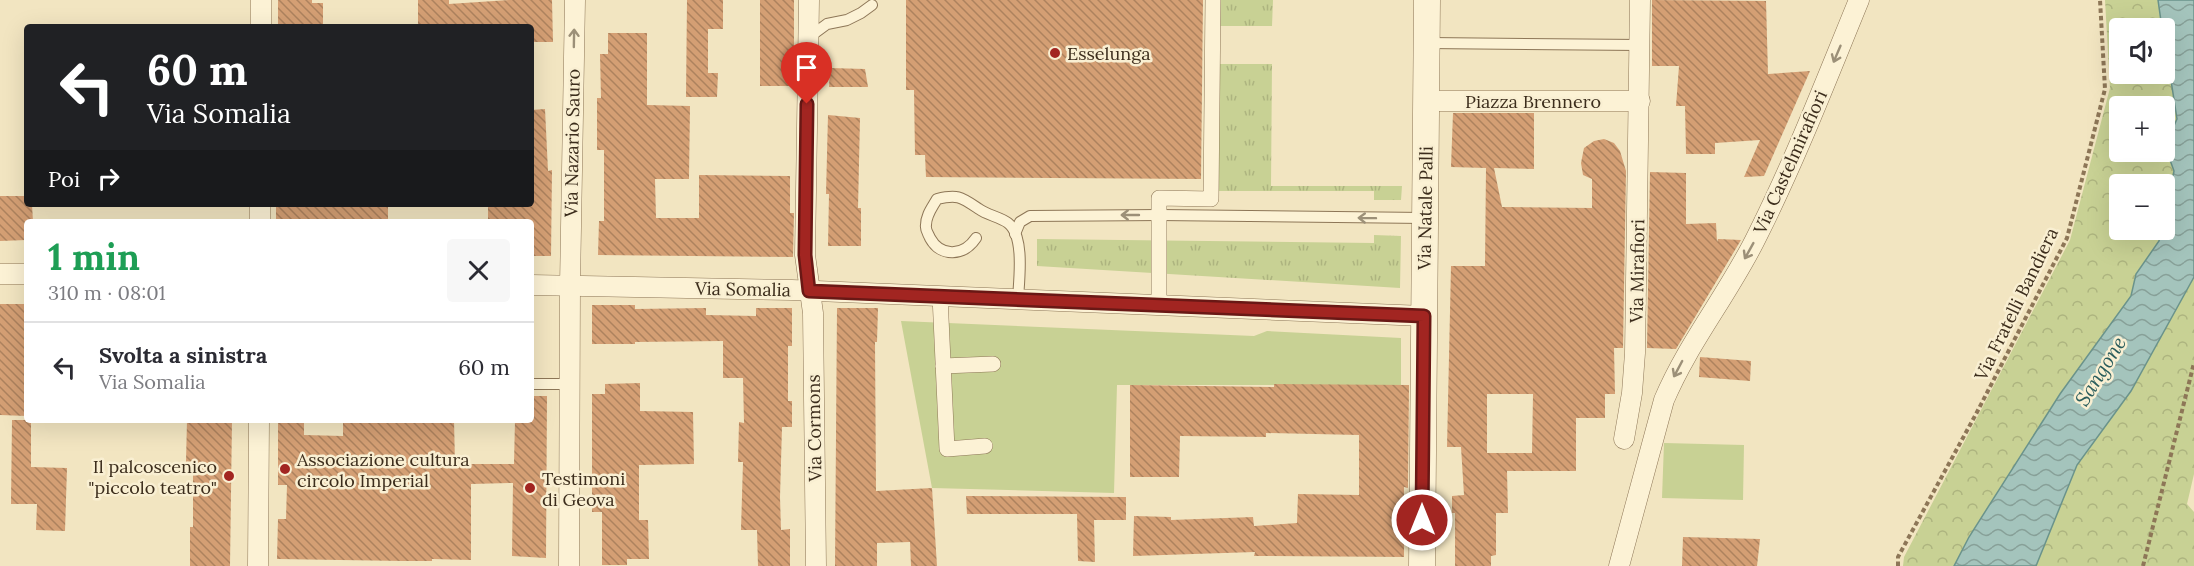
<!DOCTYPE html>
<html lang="it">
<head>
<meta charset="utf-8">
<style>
	:root { --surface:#fff; --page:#f7f7f7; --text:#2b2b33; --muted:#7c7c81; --line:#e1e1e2 }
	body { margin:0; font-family:Lora,serif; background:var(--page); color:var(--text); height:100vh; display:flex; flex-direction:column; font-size:22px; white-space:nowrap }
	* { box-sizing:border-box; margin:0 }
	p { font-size:20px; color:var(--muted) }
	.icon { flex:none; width:33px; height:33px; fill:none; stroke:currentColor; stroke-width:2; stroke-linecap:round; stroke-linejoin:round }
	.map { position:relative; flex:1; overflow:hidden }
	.side { position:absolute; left:24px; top:219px; width:510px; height:204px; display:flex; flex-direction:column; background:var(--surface); border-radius:6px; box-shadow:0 6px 24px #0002 }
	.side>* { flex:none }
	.banner { position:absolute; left:24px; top:24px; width:510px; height:183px; border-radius:6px; box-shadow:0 6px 24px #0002; background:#202124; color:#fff; overflow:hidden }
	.controls { position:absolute; left:2109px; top:18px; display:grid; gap:12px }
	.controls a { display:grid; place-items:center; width:66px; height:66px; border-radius:6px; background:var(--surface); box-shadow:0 6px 24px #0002; font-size:30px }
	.pin { position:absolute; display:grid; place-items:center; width:51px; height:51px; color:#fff; margin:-62px -26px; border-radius:50% 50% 50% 0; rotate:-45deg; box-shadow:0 0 6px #0007 }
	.pin .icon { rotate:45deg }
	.me { position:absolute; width:66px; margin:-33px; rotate:0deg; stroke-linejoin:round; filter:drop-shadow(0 0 4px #0008) }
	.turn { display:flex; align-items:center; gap:21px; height:126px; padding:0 24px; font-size:27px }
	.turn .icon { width:78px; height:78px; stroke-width:2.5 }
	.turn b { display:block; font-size:42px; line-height:51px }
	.then { display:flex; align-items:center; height:57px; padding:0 24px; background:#0003; gap:12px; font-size:22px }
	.round { display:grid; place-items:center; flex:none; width:63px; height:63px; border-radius:6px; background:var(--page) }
	.summary { display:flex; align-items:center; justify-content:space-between; height:102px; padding:0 24px }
	h1 { font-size:36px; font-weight:800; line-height:45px; color:#1e9e55 }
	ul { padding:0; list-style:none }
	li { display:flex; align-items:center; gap:18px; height:90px; padding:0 24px; border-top:2px solid var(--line) }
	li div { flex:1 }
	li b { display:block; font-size:22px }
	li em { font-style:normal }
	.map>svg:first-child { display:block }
	.grass { fill:url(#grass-tufts) }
	.forest { fill:url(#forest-crowns); fill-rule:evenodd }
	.green { fill:#c8d194 }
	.water { fill:url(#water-waves); stroke:#6a938b; stroke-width:1.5 }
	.building { fill:url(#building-back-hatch); fill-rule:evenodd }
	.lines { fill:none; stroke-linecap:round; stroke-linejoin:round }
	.service-casing { stroke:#8d7657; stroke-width:12 }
	.pedestrian-casing { stroke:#8d7657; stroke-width:16 }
	.minor-casing { stroke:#8d7657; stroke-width:21 }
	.tertiary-casing { stroke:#8d7657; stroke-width:27 }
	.path { stroke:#8d7657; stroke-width:4; stroke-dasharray:4.5 3; stroke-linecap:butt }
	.service { stroke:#fcf2d5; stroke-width:10 }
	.pedestrian { stroke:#fcf2d5; stroke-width:15 }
	.minor { stroke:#fcf2d5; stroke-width:20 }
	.tertiary { stroke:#fcf2d5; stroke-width:26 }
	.oneway { stroke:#9c9078 }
	.route-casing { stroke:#691815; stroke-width:15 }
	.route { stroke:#a22521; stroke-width:10 }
	.poi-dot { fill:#a22521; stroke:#f9efd2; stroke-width:2 }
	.labels { text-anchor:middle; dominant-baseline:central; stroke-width:5; stroke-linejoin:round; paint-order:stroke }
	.poi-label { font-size:18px; fill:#3c2d1c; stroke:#f9efd2; text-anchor:start }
	.street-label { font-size:18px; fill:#3c2d1c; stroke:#f9efd2 }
	.water-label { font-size:20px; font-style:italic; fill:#2a5d5c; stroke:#f9efd2 }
</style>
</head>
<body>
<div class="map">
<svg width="2194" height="566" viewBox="0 0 2194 566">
	<defs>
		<pattern id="grass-tufts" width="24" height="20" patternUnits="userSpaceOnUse" patternTransform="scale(1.5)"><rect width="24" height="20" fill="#c8d194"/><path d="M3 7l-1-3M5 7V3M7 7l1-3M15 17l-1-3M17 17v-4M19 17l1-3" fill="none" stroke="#adb47f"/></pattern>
		<pattern id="forest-crowns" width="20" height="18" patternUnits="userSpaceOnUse" patternTransform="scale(1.5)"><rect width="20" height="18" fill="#c8d194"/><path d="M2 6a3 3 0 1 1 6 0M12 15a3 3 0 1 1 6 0" fill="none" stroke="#adb47f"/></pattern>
		<pattern id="water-waves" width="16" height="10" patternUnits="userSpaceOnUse" patternTransform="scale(1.5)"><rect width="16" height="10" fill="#a4c4bc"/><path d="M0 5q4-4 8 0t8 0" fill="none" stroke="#87a098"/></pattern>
		<pattern id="building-back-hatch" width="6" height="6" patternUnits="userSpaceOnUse" patternTransform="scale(1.5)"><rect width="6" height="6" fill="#d49f74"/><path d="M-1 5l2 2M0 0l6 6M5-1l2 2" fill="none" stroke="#ad825e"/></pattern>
	</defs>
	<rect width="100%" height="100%" fill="#f2e5c1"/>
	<g class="grass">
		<polygon points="1220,0 1273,0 1272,26 1220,26"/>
		<polygon points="1219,64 1272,64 1271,186 1402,186 1401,200 1374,200 1374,191 1218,191"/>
		<polygon points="1374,235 1401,236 1400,288 1037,266 1037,239 1374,243"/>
	</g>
	<g class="forest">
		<path d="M2105,0H2158L2162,28H2120V74H2164L2165,42L2177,119L2165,146L2174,171L2165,214L2164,184H2120V230H2161L2159,241L2136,274L2131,296L2060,394L1969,537L1954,566H1903L1904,557L2070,240L2110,88ZM2120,106H2164V152H2120Z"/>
		<polygon points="2194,277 2194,474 2187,504 2194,512 2194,566 2036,566 2077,465 2131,391"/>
	</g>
	<g class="green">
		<polygon points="901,321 1254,336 1267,331 1401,338 1401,385 1117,385 1114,493 932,488"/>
		<polygon points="1664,443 1744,445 1743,500 1662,498"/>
	</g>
	<polygon class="water" points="2158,0 2194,0 2194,277 2131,391 2077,465 2036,566 1954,566 1969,537 2060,394 2131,296 2136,274 2159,241 2161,230 2164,230 2165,214 2174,171 2165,146 2177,119 2165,42 2164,28 2162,28"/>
	<g class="building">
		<polygon points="278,0 312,0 312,3 323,3 323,27 278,27"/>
		<polygon points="418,0 449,0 449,4 509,0 552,0 553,42 531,42 531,27 418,27"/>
		<polygon points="687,0 723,0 723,29 708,29 708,73 718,73 717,97 686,97"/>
		<rect x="760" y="0" width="34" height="86"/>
		<polygon points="906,0 1203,0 1201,179 926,177 925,155 915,155 914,90 906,90"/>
		<polygon points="1652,0 1766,1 1768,74 1810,71 1764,176 1744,177 1760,140 1715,143 1715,154 1686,154 1685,106 1676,106 1679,66 1652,66"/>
		<polygon points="608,33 647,33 647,105 690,106 689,179 655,179 656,218 699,218 699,175 790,176 790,213 794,213 793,257 598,255 599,221 604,221 604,150 597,150 597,98 601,98 600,54 608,54"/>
		<polygon points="830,68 865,69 868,87 829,87"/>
		<polygon points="545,109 548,171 552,170 551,256 531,256 531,222 488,222 488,204 531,204 531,110"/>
		<path d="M1453,113H1534V169L1494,168L1502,207L1592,208V179L1583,175L1581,163L1584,148L1594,141L1604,139L1614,143L1620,151L1626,171L1623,348H1614L1615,394H1605V418H1576V471H1507L1508,513H1496V555L1491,556V566H1455V513H1452V496L1464,495L1461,447H1447L1451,266H1485L1486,168L1451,167ZM1487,394H1533L1532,453H1487Z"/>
		<polygon points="828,115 860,118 858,208 861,208 861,246 828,246 829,194 826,194"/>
		<polygon points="1650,172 1686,173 1686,224 1716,223 1717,242 1718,239 1741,240 1676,349 1647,348"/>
		<polygon points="0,196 27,196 27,204 32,204 33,222 27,222 27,240 0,241"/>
		<polygon points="276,204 388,205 388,222 276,222"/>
		<polygon points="0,304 27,304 27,416 0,415"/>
		<polygon points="592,305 635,305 635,309 706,308 706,315 756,316 756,308 792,308 792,346 788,346 788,401 792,401 792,427 782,427 780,497 781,530 790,529 790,566 758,566 757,530 741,530 743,462 738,462 739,422 744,423 743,378 723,378 723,341 635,342 635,344 592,344"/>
		<polygon points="837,308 878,308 877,342 875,342 876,491 932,488 937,566 911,566 910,542 877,543 877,566 835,566"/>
		<polygon points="1700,357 1751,361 1750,381 1699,377"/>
		<polygon points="640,383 640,411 693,412 694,464 639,465 639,520 648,520 649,559 627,559 627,565 602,565 602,512 592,512 592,394 605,394 605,384"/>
		<polygon points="1274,384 1409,385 1408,488 1404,487 1404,557 1254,556 1255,552 1133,556 1134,516 1171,517 1171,520 1253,517 1254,526 1297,523 1298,494 1359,495 1359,435 1266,433 1266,437 1180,436 1179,477 1130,477 1130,385 1274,387"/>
		<polygon points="531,396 547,396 546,558 512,556 513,483 471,484 471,560 432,559 432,561 403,561 277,559 278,519 286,519 287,485 278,485 278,420 304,420 304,435 343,436 343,420 454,420 455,464 514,464 515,420 531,420"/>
		<polygon points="12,420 31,420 31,467 67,468 65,531 36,530 37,504 11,504"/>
		<polygon points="187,420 232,420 230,566 190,566 190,527 193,527 193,461 186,462"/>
		<polygon points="966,496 1126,497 1126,520 1094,520 1095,562 1078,561 1077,514 967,514"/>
		<polygon points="1683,537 1760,539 1757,566 1682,566"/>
	</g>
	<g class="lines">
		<g class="service-casing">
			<g id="service">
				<polyline points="808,38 827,24 847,20 861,13 872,5"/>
				<polyline points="1428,43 1640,45"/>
				<polyline points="1015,234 1020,222 1030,216 1160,215 1425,218"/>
				<path d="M976,238C964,256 941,258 930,238C928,233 925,230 926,225C926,215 932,208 937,199C958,194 961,197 979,209C987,215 1000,217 1008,223C1025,236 1019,280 1018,299"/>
				<polyline points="531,384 569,384"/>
			</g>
		</g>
		<g class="pedestrian-casing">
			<g id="pedestrian">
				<polyline points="940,296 947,449 985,446"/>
				<polyline points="1159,305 1159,198 1211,199 1213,0"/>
				<polyline points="943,366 993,364"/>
			</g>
		</g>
		<g class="minor-casing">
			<g id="minor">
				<polyline points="809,0 805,255 813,313 816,566"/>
				<polyline points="261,27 261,0"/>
				<polyline points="1427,101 1640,101"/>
				<polyline points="260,222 260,204"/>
				<polyline points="0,274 27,274"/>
				<polyline points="531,285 792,290 1424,316"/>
				<polyline points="1624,439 1632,393 1635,353 1640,0"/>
				<polyline points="258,566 259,420"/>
				<polyline points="569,566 570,285 575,0"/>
				<path d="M1619,566L1664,400C1689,341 1730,292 1758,234C1796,158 1827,78 1859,0"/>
			</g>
		</g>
		<g class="tertiary-casing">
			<polyline id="tertiary" points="1422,566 1427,0"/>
		</g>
		<g class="path">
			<polyline points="1898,566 1898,557 1976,414 2067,238 2105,89 2100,0"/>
			<polyline points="2143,566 2194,363"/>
		</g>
		<use href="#service" class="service"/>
		<use href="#pedestrian" class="pedestrian"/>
		<use href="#minor" class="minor"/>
		<use href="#tertiary" class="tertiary"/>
	</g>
	<defs><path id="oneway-shaft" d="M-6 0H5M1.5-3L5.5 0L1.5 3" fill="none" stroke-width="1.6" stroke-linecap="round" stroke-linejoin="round" transform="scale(1.5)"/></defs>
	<g class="oneway">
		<use href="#oneway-shaft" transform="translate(574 38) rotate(-89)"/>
		<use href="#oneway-shaft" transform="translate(1837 54) rotate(113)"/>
		<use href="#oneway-shaft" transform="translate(1130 215) rotate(180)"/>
		<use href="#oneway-shaft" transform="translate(1367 218) rotate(-179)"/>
		<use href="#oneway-shaft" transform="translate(1749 251) rotate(119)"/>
		<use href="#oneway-shaft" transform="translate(1678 369) rotate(118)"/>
	</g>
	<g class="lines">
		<g class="route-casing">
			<polyline id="route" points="807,104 805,255 809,291 1424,316 1422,520"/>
		</g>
		<use href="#route" class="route"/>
	</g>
	<g class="poi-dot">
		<circle cx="1055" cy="53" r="6"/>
		<circle cx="285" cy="469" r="6"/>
		<circle cx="229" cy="476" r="6"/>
		<circle cx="530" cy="488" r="6"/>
	</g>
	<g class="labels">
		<g class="poi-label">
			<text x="1067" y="53">Esselunga</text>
			<text x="297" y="459">Associazione cultura<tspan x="297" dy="21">circolo Imperial</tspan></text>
			<text x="217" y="466" text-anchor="end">Il palcoscenico<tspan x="217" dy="21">"piccolo teatro"</tspan></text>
			<text x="542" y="478">Testimoni<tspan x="542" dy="21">di Geova</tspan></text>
		</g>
		<g class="street-label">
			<text x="1533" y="101">Piazza Brennero</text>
			<text transform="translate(572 143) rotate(-89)">Via Nazario Sauro</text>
			<text transform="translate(1790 162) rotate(-66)">Via Castelmirafiori</text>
			<text transform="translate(1425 208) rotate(-89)">Via Natale Palli</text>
			<text transform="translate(1637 271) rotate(-89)">Via Mirafiori</text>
			<text transform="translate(743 289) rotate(1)">Via Somalia</text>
			<text transform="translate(2016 304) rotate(-64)">Via Fratelli Bandiera</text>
			<text transform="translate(814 428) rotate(-91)">Via Cormons</text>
		</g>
		<g class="water-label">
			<text transform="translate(2100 371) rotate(-58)">Sangone</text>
		</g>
	</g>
</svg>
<div class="controls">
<a><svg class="icon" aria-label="sound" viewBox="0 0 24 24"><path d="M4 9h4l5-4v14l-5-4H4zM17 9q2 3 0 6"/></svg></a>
<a>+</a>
<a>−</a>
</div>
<div class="pin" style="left:807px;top:104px;background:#d93025"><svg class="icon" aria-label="arrive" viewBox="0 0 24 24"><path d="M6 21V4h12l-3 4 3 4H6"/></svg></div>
<svg class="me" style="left:1422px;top:520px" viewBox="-20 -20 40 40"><circle r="17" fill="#a22521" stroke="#fff" stroke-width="3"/><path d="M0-11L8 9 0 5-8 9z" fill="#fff"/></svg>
<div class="banner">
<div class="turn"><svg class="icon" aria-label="left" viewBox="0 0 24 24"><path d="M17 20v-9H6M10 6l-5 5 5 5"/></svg><div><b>60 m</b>Via Somalia</div></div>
<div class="then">Poi<svg class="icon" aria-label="right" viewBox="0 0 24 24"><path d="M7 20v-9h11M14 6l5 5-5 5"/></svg></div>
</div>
<section class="side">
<div class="summary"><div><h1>1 min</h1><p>310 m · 08:01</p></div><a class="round"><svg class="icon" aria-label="close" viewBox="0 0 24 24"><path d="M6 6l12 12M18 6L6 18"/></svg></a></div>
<ul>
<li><svg class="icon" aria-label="left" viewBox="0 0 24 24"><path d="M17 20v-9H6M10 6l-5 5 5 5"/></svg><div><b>Svolta a sinistra</b><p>Via Somalia</p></div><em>60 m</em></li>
</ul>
</section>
</div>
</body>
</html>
